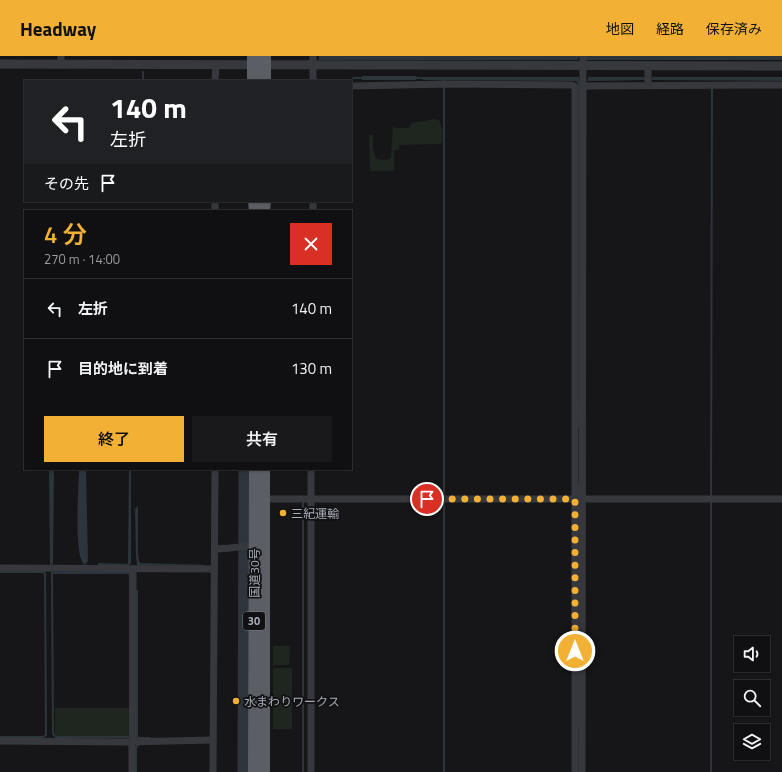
<!DOCTYPE html>
<html lang="ja">
<head>
<meta charset="utf-8">
<style>
	:root { --surface:#101012; --page:#19191b; --text:#f1f3f6; --muted:#9c9d9f; --line:#303032; --accent:#f2b134 }
	body { margin:0; font-family:"Titillium Web","Noto Sans JP",sans-serif; background:var(--page); color:var(--text); height:100vh; display:flex; flex-direction:column; font-size:15px; white-space:nowrap }
	* { box-sizing:border-box; margin:0 }
	p { font-size:13px; color:var(--muted) }
	.icon { flex:none; width:22px; height:22px; fill:none; stroke:currentColor; stroke-width:2; stroke-linecap:round; stroke-linejoin:round }
	.map { position:relative; flex:1; overflow:hidden }
	.details { position:absolute; left:24px; top:154px; width:328px; height:260px; display:flex; flex-direction:column; background:var(--surface); border-radius:0px; box-shadow:0 1px 3px #0004,0 0 0 1px var(--line) }
	.details>* { flex:none }
	.top-card { position:absolute; left:24px; top:24px; width:328px; height:122px; border-radius:0px; box-shadow:0 1px 3px #0004,0 0 0 1px var(--line); background:#202124; color:#fff; overflow:hidden }
	.buttons { position:absolute; left:734px; top:580px; display:grid; gap:8px }
	.buttons a { display:grid; place-items:center; width:36px; height:36px; border-radius:0px; background:var(--surface); box-shadow:0 1px 3px #0004,0 0 0 1px var(--line); font-size:20px }
	.pin { position:absolute; display:grid; place-items:center; width:34px; height:34px; color:#fff; margin:-17px; border:2px solid #fff; border-radius:50%; box-shadow:0 1px 4px #0007 }
	.me { position:absolute; width:44px; margin:-22px; rotate:0deg; stroke-linejoin:round; filter:drop-shadow(0 0 3px #0008) }
	.turn { display:flex; align-items:center; gap:14px; height:84px; padding:0 20px; font-size:18px }
	.turn .icon { width:52px; height:52px; stroke-width:2.5 }
	.turn b { display:block; font-size:28px; line-height:34px }
	.then { display:flex; align-items:center; height:38px; padding:0 20px; background:#0003; gap:8px; font-size:15px }
	.round { display:grid; place-items:center; flex:none; width:42px; height:42px; border-radius:0px; background:var(--page) }
	.overview { display:flex; align-items:center; justify-content:space-between; height:68px; padding:0 20px }
	h1 { font-size:24px; font-weight:600; line-height:30px; color:var(--accent) }
	.action { display:flex; gap:8px; margin-top:auto; padding:8px 20px }
	.action a { flex:1; height:46px; border-radius:0px; background:var(--accent); color:#111; font-size:16px; font-weight:600; line-height:46px; text-align:center }
	.action a+a { background:var(--page); color:var(--text) }
	ul { padding:0; list-style:none }
	li { display:flex; align-items:center; gap:12px; height:60px; padding:0 20px; border-top:1px solid var(--line) }
	li div { flex:1 }
	li b { display:block; font-size:15px }
	li em { font-style:normal }
	header { display:flex; align-items:center; gap:24px; box-sizing:border-box; height:56px; padding:0 20px; background:var(--accent); color:#111 }
	header strong { font-size:19px }
	nav { display:flex; gap:22px; margin-inline-start:auto; font-size:14px }
	.map>svg:first-child { display:block }
	.green { fill:#1e261f }
	.water { fill:#2c353c }
	.lines { fill:none; stroke-linecap:round; stroke-linejoin:round }
	.stream { stroke:#2c353c; stroke-width:2 }
	.river { stroke:#2c353c; stroke-width:13 }
	.minor { stroke:#37383d; stroke-width:7 }
	.tertiary { stroke:#37383d; stroke-width:9 }
	.trunk { stroke:#5b5e65; stroke-width:12 }
	.route { stroke:#f2b134; stroke-width:7; stroke-dasharray:0 12.6 }
	.poi-dot { fill:#f2b134; stroke:#111113; stroke-width:1.5 }
	.labels { text-anchor:middle; dominant-baseline:central; stroke-width:3.5; stroke-linejoin:round; paint-order:stroke }
	.shield { fill:#111113; stroke:#7b7e86; stroke-width:1 }
	.shield-label { font-size:11px; font-weight:bold; fill:#a8adb8 }
	.poi-label { font-size:12px; fill:#a8adb8; stroke:#111113; text-anchor:start }
	.street-label { font-size:12px; fill:#a8adb8; stroke:#111113 }
</style>
</head>
<body>
<header>
<strong>Headway</strong>
<nav><a>地図</a><a>経路</a><a>保存済み</a></nav>
</header>
<div class="map">
<svg width="782" height="716" viewBox="0 0 782 716">
	<rect width="100%" height="100%" fill="#161618"/>
	<g class="green">
		<path d="M435,63L439,64C443,71 443,78 442,86L440,88L399,89V94H394V115H370L369,79H373V92L376,103L387,104L391,102L393,69L395,72H408L412,67Z"/>
		<polygon points="273,590 290,590 289,609 273,609"/>
		<rect x="273" y="612" width="19" height="61"/>
		<polygon points="55,652 129,652 129,678 127,681 55,680"/>
	</g>
	<g class="water">
		<rect x="319" y="0" width="259" height="4"/>
		<polygon points="585,0 782,0 782,4 586,4"/>
		<rect x="362" y="20" width="54" height="4"/>
		<polygon points="423,21 579,21 580,29 578,29 576,25 423,24"/>
		<polygon points="588,21 645,21 645,24 588,25"/>
		<polygon points="652,21 782,21 782,25 652,24"/>
		<polygon points="49,413 54,413 53,508 50,509"/>
		<path d="M79,413H86L88,505L85,509C73,502 79,429 79,413Z"/>
		<polygon points="129,413 131,413 131,507 128,511 98,509 98,507 128,508"/>
		<polygon points="138,450 138,498 139,505 140,507 206,509 204,510 137,509 136,501 135,453"/>
	</g>
	<g class="lines">
		<g class="stream">
			<polyline points="579,1 579,0"/>
			<polyline points="143,16 143,25"/>
			<polyline points="353,22 363,22"/>
			<polyline points="413,22 425,22"/>
			<polyline points="578,371 579,28"/>
			<polyline points="578,428 579,441"/>
			<polyline points="711,440 712,33"/>
			<polyline points="444,441 444,22"/>
			<polyline points="0,516 43,516 45,518 46,679 43,681 0,681"/>
			<polygon points="52,517 129,517 130,520 130,679 128,681 56,681 53,678"/>
			<polyline points="137,535 137,680 138,682 150,682"/>
			<polyline points="578,671 579,446"/>
			<polyline points="136,716 136,691 140,688"/>
			<polyline points="303,716 303,445"/>
			<polyline points="444,716 444,446"/>
			<polyline points="711,716 711,446"/>
		</g>
		<polyline class="river" points="244,716 245,413"/>
		<g class="minor">
			<polyline points="61,0 61,8"/>
			<polyline points="313,0 313,25"/>
			<polyline points="215,25 216,8"/>
			<polyline points="648,29 648,10"/>
			<polyline points="351,30 449,28 572,29 575,31 575,716"/>
			<polyline points="583,30 782,29"/>
			<polyline points="215,155 215,145"/>
			<polyline points="313,155 313,145"/>
			<polyline points="311,413 311,716"/>
			<polyline points="261,443 782,443"/>
			<path d="M215,493C228,493 241,490 255,490"/>
			<polyline points="0,512 214,513"/>
			<polyline points="0,685 126,686 213,684"/>
			<polyline points="132,716 132,690 133,680 133,513"/>
			<polyline points="213,716 215,413"/>
			<polyline points="582,716 583,0"/>
		</g>
		<polyline class="tertiary" points="0,8 782,10"/>
		<g class="trunk">
			<polyline points="265,0 265,25"/>
			<polyline points="253,25 253,0"/>
			<polyline points="254,145 255,155"/>
			<polyline points="264,155 265,145"/>
			<polyline points="264,413 264,716"/>
			<polyline points="254,716 255,413"/>
		</g>
	</g>
	<g class="lines">
		<polyline class="route" points="427,443 575,443 575,595"/>
	</g>
	<g class="poi-dot">
		<circle cx="283" cy="457" r="4"/>
		<circle cx="236" cy="645" r="4"/>
	</g>
	<g class="labels">
		<rect class="shield" x="243" y="556" width="22" height="18" rx="3"/>
		<g class="shield-label">
			<text x="254" y="565">30</text>
		</g>
		<g class="poi-label">
			<text x="291" y="457">三紀運輸</text>
			<text x="244" y="645">水まわりワークス</text>
		</g>
		<g class="street-label">
			<text transform="translate(254 517) rotate(-90)">国道30号</text>
		</g>
	</g>
</svg>
<div class="buttons">
<a><svg class="icon" aria-label="sound" viewBox="0 0 24 24"><path d="M4 9h4l5-4v14l-5-4H4zM17 9q2 3 0 6"/></svg></a>
<a><svg class="icon" aria-label="search" viewBox="0 0 24 24"><circle cx="10" cy="10" r="6"/><path d="M15 15l6 6"/></svg></a>
<a><svg class="icon" aria-label="layers" viewBox="0 0 24 24"><path d="M12 4l9 5-9 5-9-5zM3 14l9 5 9-5"/></svg></a>
</div>
<div class="pin" style="left:427px;top:443px;background:#d93025"><svg class="icon" aria-label="arrive" viewBox="0 0 24 24"><path d="M6 21V4h12l-3 4 3 4H6"/></svg></div>
<svg class="me" style="left:575px;top:595px" viewBox="-20 -20 40 40"><circle r="17" fill="#f2b134" stroke="#fff" stroke-width="3"/><path d="M0-11L8 9 0 5-8 9z" fill="#fff"/></svg>
<div class="top-card">
<div class="turn"><svg class="icon" aria-label="left" viewBox="0 0 24 24"><path d="M17 20v-9H6M10 6l-5 5 5 5"/></svg><div><b>140 m</b>左折</div></div>
<div class="then">その先<svg class="icon" aria-label="arrive" viewBox="0 0 24 24"><path d="M6 21V4h12l-3 4 3 4H6"/></svg></div>
</div>
<section class="details">
<div class="overview"><div><h1>4 分</h1><p>270 m · 14:00</p></div><a class="round" style="background:#d93025;color:#fff"><svg class="icon" aria-label="close" viewBox="0 0 24 24"><path d="M6 6l12 12M18 6L6 18"/></svg></a></div>
<ul>
<li><svg class="icon" aria-label="left" viewBox="0 0 24 24"><path d="M17 20v-9H6M10 6l-5 5 5 5"/></svg><div><b>左折</b></div><em>140 m</em></li>
<li><svg class="icon" aria-label="arrive" viewBox="0 0 24 24"><path d="M6 21V4h12l-3 4 3 4H6"/></svg><div><b>目的地に到着</b></div><em>130 m</em></li>
</ul>
<div class="action"><a>終了</a><a>共有</a></div>
</section>
</div>
</body>
</html>
